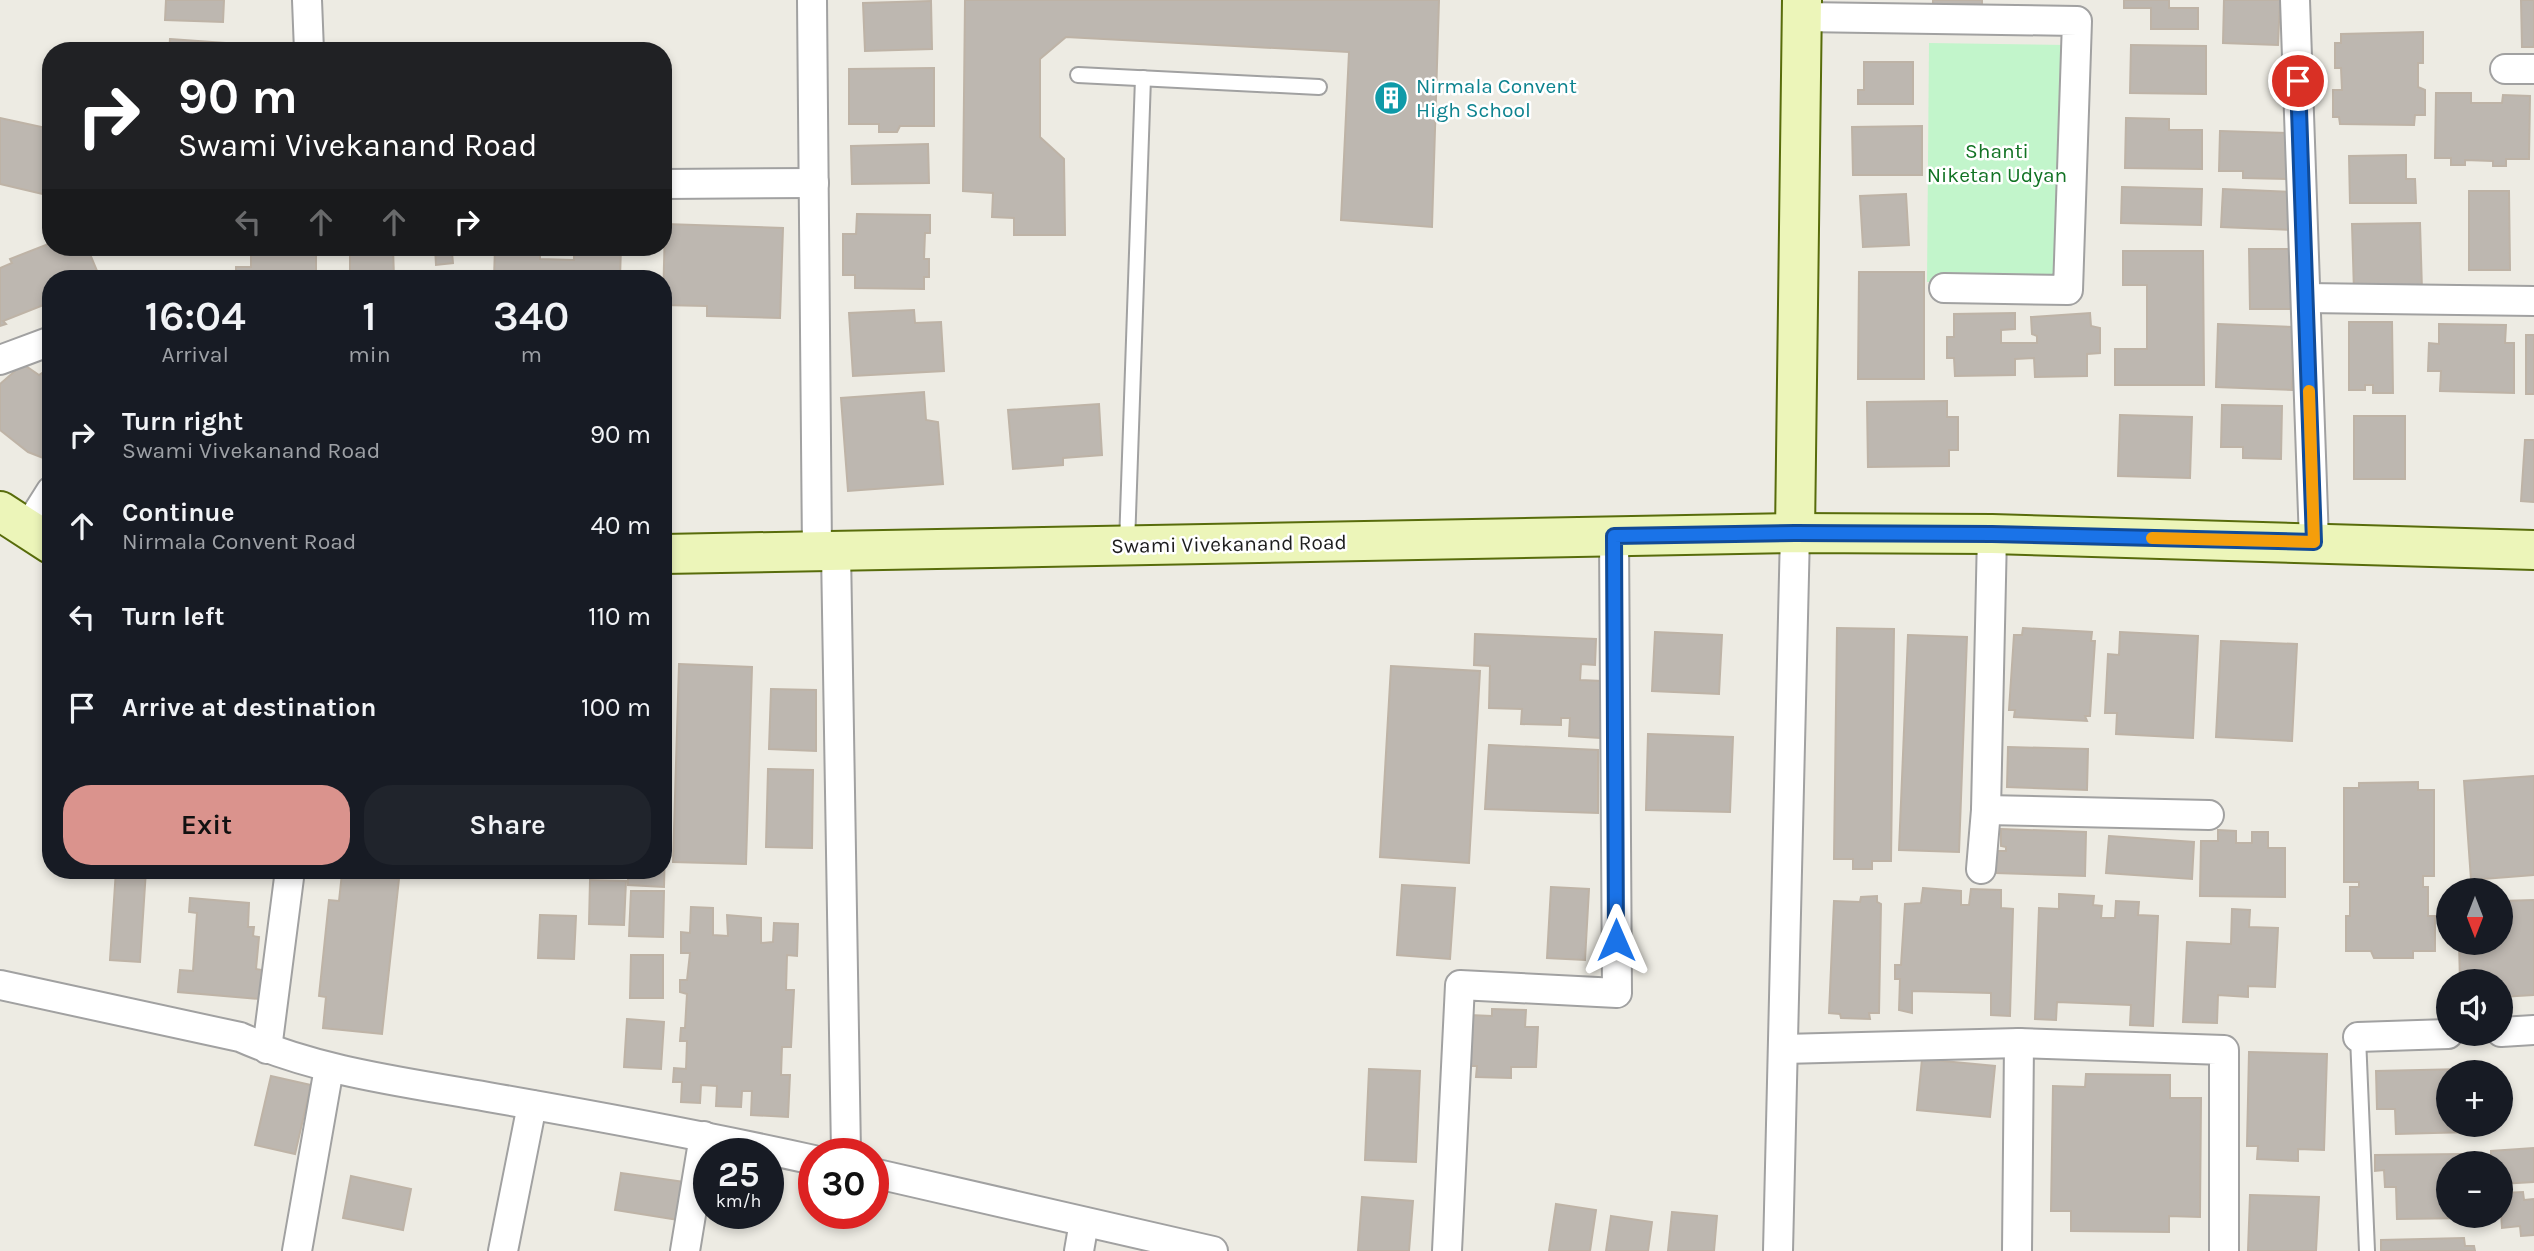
<!DOCTYPE html>
<html lang="en">
<head>
<meta charset="utf-8">
<style>
	:root { --surface:#171b24; --page:#20242c; --text:#f1f3f6; --muted:#9ea1a6; --accent:#da938d }
	body { margin:0; font-family:Karla,sans-serif; background:var(--page); color:var(--text); height:100vh; display:flex; flex-direction:column; font-size:26px; white-space:nowrap }
	* { box-sizing:border-box; margin:0 }
	p { font-size:23px; color:var(--muted) }
	.icon { flex:none; width:38px; height:38px; fill:none; stroke:currentColor; stroke-width:2; stroke-linecap:round; stroke-linejoin:round }
	.map { position:relative; flex:1; overflow:hidden }
	.drawer { position:absolute; left:42px; top:270px; width:630px; height:609px; display:flex; flex-direction:column; background:var(--surface); border-radius:28px; box-shadow:0 4px 10px #0003 }
	.drawer>* { flex:none }
	.top-card { position:absolute; left:42px; top:42px; width:630px; height:214px; border-radius:28px; box-shadow:0 4px 10px #0003; background:#202124; color:#fff; overflow:hidden }
	.needle { width:46px; rotate:180deg }
	.buttons { position:absolute; left:2436px; top:878px; display:grid; gap:14px }
	.buttons a { display:grid; place-items:center; width:77px; height:77px; border-radius:50%; background:var(--surface); box-shadow:0 4px 10px #0003; font-size:35px }
	.speed { position:absolute; left:693px; top:1138px; display:flex; gap:14px; font-size:35px; font-weight:700; text-align:center }
	.speed>* { display:grid; place-content:center; width:91px; height:91px; border-radius:50%; background:var(--surface); box-shadow:0 4px 10px #0003; line-height:1 }
	.speed small { font-size:18px; font-weight:400 }
	.speed .limit { border:10px solid #d22; background:#fff; color:#111 }
	.pin { position:absolute; display:grid; place-items:center; width:60px; height:60px; color:#fff; margin:-30px; border:4px solid #fff; border-radius:50%; box-shadow:0 2px 7px #0007 }
	.me { position:absolute; width:77px; margin:-38px; rotate:0deg; stroke-linejoin:round; filter:drop-shadow(0 0 5px #0008) }
	.turn { display:flex; align-items:center; gap:24px; height:147px; padding:0 21px; font-size:32px }
	.turn .icon { width:91px; height:91px; stroke-width:2.5 }
	.turn b { display:block; font-size:49px; line-height:60px }
	.lanes { display:flex; align-items:center; height:66px; padding:0 21px; background:#0003; justify-content:center; gap:35px; direction:ltr }
	.lanes .off { opacity:.35 }
	.eta { display:flex; justify-content:space-evenly; align-items:center; height:119px; text-align:center }
	.eta b { font-size:42px; font-weight:600; line-height:49px }
	.button { display:flex; gap:14px; margin-top:auto; padding:14px 21px }
	.button a { flex:1; height:80px; border-radius:28px; background:var(--accent); color:#111; font-size:28px; font-weight:600; line-height:80px; text-align:center }
	.button a+a { background:var(--page); color:var(--text) }
	ul { padding:0; list-style:none }
	li { display:flex; align-items:center; gap:21px; height:91px; padding:0 21px }
	li div { flex:1 }
	li b { display:block; font-size:26px }
	li em { font-style:normal }
	.map>svg:first-child { display:block }
	.park { fill:#c2f5cb }
	.building { fill:#bdb7b0; stroke:#beb3a6; stroke-width:2 }
	.lines { fill:none; stroke-linecap:round; stroke-linejoin:round }
	.lane-casing { stroke:#a1a1a1; stroke-width:18 }
	.street-casing { stroke:#a1a1a1; stroke-width:32 }
	.secondary-casing { stroke:#586c0b; stroke-width:42 }
	.lane { stroke:#fff; stroke-width:14 }
	.street { stroke:#fff; stroke-width:28 }
	.secondary { stroke:#ecf5b9; stroke-width:38 }
	.route-casing { stroke:#114b97; stroke-width:18 }
	.route { stroke:#1a73e8; stroke-width:12 }
	.slow { stroke:#f59e0b; stroke-width:12 }
	.labels { text-anchor:middle; dominant-baseline:central; stroke-width:5; stroke-linejoin:round; paint-order:stroke }
	.culture-label { font-size:21px; fill:#0d838f; stroke:#fff; text-anchor:start }
	.park-label { font-size:21px; fill:#127324; stroke:#fff }
	.street-label { font-size:21px; fill:#1d1d1d; stroke:#fff }
</style>
</head>
<body>
<div class="map">
<svg width="2534" height="1251" viewBox="0 0 2534 1251">
	<rect width="100%" height="100%" fill="#edebe3"/>
	<polygon class="park" points="1929,43 2067,45 2065,283 1927,282"/>
	<g class="building">
		<polygon points="166,0 224,0 223,22 165,20"/>
		<polygon points="965,0 1439,0 1432,227 1341,220 1349,52 1066,37 1040,59 1040,137 1064,159 1065,235 1014,235 1014,218 992,217 993,193 963,191"/>
		<polygon points="1933,0 1982,0 1982,6 1933,4"/>
		<polygon points="2124,0 2169,0 2169,8 2198,8 2198,29 2151,29 2151,8 2124,8"/>
		<polygon points="2224,0 2280,0 2278,45 2223,43"/>
		<polygon points="2521,0 2534,0 2534,47 2522,47"/>
		<polygon points="931,1 932,49 865,51 863,3"/>
		<polygon points="2423,32 2423,63 2418,63 2418,87 2425,90 2425,115 2415,115 2414,125 2340,124 2339,117 2333,117 2333,90 2342,90 2341,68 2335,68 2335,43 2341,43 2341,34"/>
		<polygon points="170,39 253,45 253,51 169,51"/>
		<polygon points="2131,45 2206,46 2206,94 2130,93"/>
		<polygon points="1864,62 1913,62 1913,104 1858,104 1858,90 1864,90"/>
		<polygon points="934,68 934,126 900,126 897,132 879,132 879,124 849,124 849,69"/>
		<polygon points="2436,93 2471,93 2471,103 2502,103 2503,95 2530,96 2529,159 2506,159 2506,166 2493,166 2493,161 2465,160 2465,165 2451,165 2451,158 2435,158"/>
		<polygon points="0,118 51,129 51,196 0,184"/>
		<polygon points="2126,118 2169,119 2169,130 2202,130 2202,169 2125,168"/>
		<polygon points="1922,126 1922,175 1853,175 1852,127"/>
		<polygon points="2220,131 2288,133 2287,179 2243,178 2243,171 2219,171"/>
		<polygon points="928,144 929,183 852,184 851,146"/>
		<polygon points="2406,155 2406,179 2415,179 2416,203 2350,203 2349,156"/>
		<polygon points="2122,187 2202,189 2201,225 2121,223"/>
		<polygon points="2223,189 2293,192 2291,230 2221,227"/>
		<polygon points="2469,191 2509,191 2510,270 2469,270"/>
		<polygon points="1906,194 1909,245 1863,247 1860,196"/>
		<polygon points="857,214 930,215 930,233 925,233 924,259 929,259 929,277 924,277 924,289 855,288 855,275 843,275 843,234 856,234"/>
		<polygon points="2420,223 2422,290 2354,292 2352,224"/>
		<polygon points="665,224 783,228 780,318 707,316 707,306 663,305"/>
		<polygon points="51,243 51,247 87,247 100,278 51,278 51,302 3,321 6,324 0,326 0,268 12,263 10,259"/>
		<polygon points="251,247 316,247 316,278 236,278 236,267 251,267"/>
		<polygon points="350,247 393,247 394,278 350,278"/>
		<polygon points="435,247 468,247 463,247 463,252 452,253 453,263 436,265"/>
		<polygon points="495,247 540,247 540,259 574,260 574,247 621,247 620,278 494,278"/>
		<polygon points="2249,249 2297,249 2298,309 2250,309"/>
		<polygon points="2123,251 2203,251 2204,385 2115,385 2115,349 2147,349 2147,285 2123,285"/>
		<polygon points="1859,272 1924,272 1924,379 1858,379"/>
		<polygon points="914,310 915,323 941,322 944,371 853,376 849,313"/>
		<polygon points="2015,313 2015,329 2001,330 2001,343 2037,343 2037,336 2032,334 2031,317 2090,313 2091,326 2100,328 2100,353 2087,354 2087,376 2035,377 2034,358 2015,359 2015,375 1955,376 1954,358 1947,358 1947,337 1954,337 1954,314"/>
		<polygon points="2349,322 2392,322 2393,393 2373,393 2373,385 2365,385 2365,390 2349,390"/>
		<polygon points="2218,324 2295,327 2292,390 2216,387"/>
		<polygon points="2439,324 2506,325 2505,343 2514,343 2514,393 2440,391 2441,371 2428,371 2429,343 2439,344"/>
		<rect x="2526" y="335" width="8" height="59"/>
		<polygon points="23,364 39,375 51,367 51,461 28,452 0,430 0,384"/>
		<polygon points="924,392 926,420 938,422 943,484 848,491 841,398"/>
		<polygon points="1947,401 1947,417 1958,417 1958,450 1949,450 1949,466 1868,467 1867,402"/>
		<polygon points="1099,404 1102,455 1063,458 1063,465 1013,469 1008,410"/>
		<polygon points="2222,405 2282,406 2281,459 2243,458 2243,447 2221,447"/>
		<polygon points="2120,415 2192,417 2190,478 2118,476"/>
		<rect x="2354" y="416" width="51" height="63"/>
		<polygon points="2525,440 2534,440 2534,502 2521,501"/>
		<polygon points="1837,628 1894,629 1891,861 1872,861 1872,869 1853,869 1853,859 1834,859"/>
		<polygon points="2023,628 2092,632 2091,641 2095,641 2090,716 2085,716 2087,721 2014,717 2015,710 2009,710 2014,635 2022,635"/>
		<polygon points="1655,632 1722,635 1719,694 1652,691"/>
		<polygon points="2120,632 2198,636 2193,738 2116,734 2117,713 2105,713 2108,654 2119,655"/>
		<polygon points="1475,634 1596,639 1595,665 1581,664 1580,680 1602,681 1600,738 1569,736 1570,718 1561,718 1561,725 1521,724 1522,709 1489,708 1490,666 1474,665"/>
		<polygon points="1908,635 1967,637 1959,852 1899,850"/>
		<polygon points="2221,641 2297,644 2292,741 2216,737"/>
		<polygon points="679,664 752,667 746,864 673,862"/>
		<polygon points="1391,666 1480,671 1469,863 1380,857"/>
		<polygon points="771,689 816,690 816,751 769,749"/>
		<polygon points="663,710 671,710 666,838 663,838"/>
		<polygon points="1648,734 1733,737 1730,812 1646,810"/>
		<polygon points="1489,745 1598,750 1598,813 1485,809"/>
		<polygon points="2008,747 2088,749 2087,790 2007,787"/>
		<polygon points="768,769 813,770 812,848 766,847"/>
		<polygon points="2534,776 2534,875 2471,880 2464,781"/>
		<polygon points="2418,782 2418,790 2434,790 2434,876 2423,876 2423,887 2428,887 2428,916 2435,916 2435,951 2413,951 2413,958 2374,958 2371,951 2346,951 2346,916 2350,916 2350,887 2359,887 2359,882 2344,882 2344,788 2359,788 2359,783"/>
		<polygon points="2001,829 2086,832 2085,876 1996,873 1996,851 2006,851 2006,847 2001,846"/>
		<polygon points="2218,830 2236,831 2236,843 2252,843 2252,832 2268,832 2268,848 2285,848 2285,897 2200,896 2201,841 2218,841"/>
		<polygon points="2109,836 2194,842 2192,879 2106,873"/>
		<polygon points="663,843 665,843 664,887 628,885 628,870 663,870"/>
		<polygon points="116,870 146,870 140,962 110,960"/>
		<polygon points="342,873 399,879 382,1034 323,1028 326,997 319,996 329,900 339,901"/>
		<polygon points="590,880 626,881 624,925 589,924"/>
		<polygon points="1402,885 1455,888 1450,959 1397,955"/>
		<polygon points="1551,887 1589,889 1585,960 1547,958"/>
		<polygon points="1923,888 1961,891 1961,905 1969,905 1971,889 2001,890 2001,908 2013,909 2010,1016 1991,1015 1991,993 1912,991 1912,1013 1899,1010 1900,979 1895,979 1895,965 1901,965 1905,904 1921,903"/>
		<polygon points="631,891 664,891 663,937 629,936"/>
		<polygon points="2059,894 2094,896 2093,905 2102,906 2101,918 2115,918 2116,901 2139,902 2138,915 2158,916 2153,1026 2130,1025 2131,1005 2057,1002 2056,1020 2035,1019 2039,908 2059,909"/>
		<polygon points="1877,896 1877,902 1881,904 1879,1013 1869,1013 1870,1019 1841,1018 1840,1014 1829,1013 1834,901 1860,902 1861,897"/>
		<polygon points="190,898 249,903 248,927 254,927 253,936 259,937 256,969 262,970 260,999 178,992 180,970 193,971 197,913 189,912"/>
		<polygon points="2534,900 2534,995 2501,997 2501,982 2460,982 2459,943 2501,943 2501,901"/>
		<polygon points="691,907 713,908 713,935 728,936 727,915 761,918 761,943 773,942 774,923 798,924 797,956 787,955 786,990 794,990 791,1047 782,1047 781,1075 790,1075 788,1117 751,1115 752,1091 742,1091 741,1107 716,1106 717,1086 701,1085 700,1103 681,1102 682,1082 673,1082 674,1068 686,1069 687,1041 680,1041 681,1028 685,1028 687,994 680,992 680,980 687,980 690,953 681,953 681,932 690,933"/>
		<polygon points="2232,909 2250,910 2249,927 2278,928 2275,987 2248,986 2248,997 2218,995 2217,1023 2183,1022 2187,942 2231,944"/>
		<polygon points="540,915 576,916 574,959 538,958"/>
		<polygon points="631,955 663,955 663,998 630,998"/>
		<polygon points="1492,1009 1526,1010 1525,1027 1538,1027 1536,1067 1511,1067 1511,1078 1476,1077 1477,1066 1468,1066 1470,1015 1492,1016"/>
		<polygon points="627,1019 664,1022 661,1069 624,1067"/>
		<polygon points="2249,1052 2327,1054 2324,1150 2298,1149 2298,1161 2257,1159 2258,1146 2247,1146"/>
		<polygon points="1922,1059 1995,1066 1990,1117 1917,1110"/>
		<polygon points="1369,1069 1420,1071 1416,1162 1365,1160"/>
		<polygon points="2463,1069 2463,1073 2448,1073 2448,1125 2471,1125 2471,1132 2396,1134 2395,1109 2377,1109 2376,1071"/>
		<polygon points="2086,1074 2170,1075 2170,1098 2201,1098 2200,1217 2169,1216 2169,1232 2071,1231 2071,1211 2051,1211 2053,1086 2085,1087"/>
		<polygon points="271,1076 311,1085 295,1154 255,1145"/>
		<polygon points="2534,1148 2534,1182 2501,1184 2501,1164 2491,1164 2491,1151"/>
		<polygon points="2462,1154 2463,1164 2448,1164 2448,1216 2471,1216 2471,1218 2397,1219 2396,1187 2385,1187 2384,1170 2375,1171 2375,1155"/>
		<polygon points="621,1173 685,1182 679,1220 615,1210"/>
		<polygon points="351,1176 411,1189 403,1230 343,1218"/>
		<polygon points="2523,1192 2524,1200 2534,1199 2534,1235 2521,1236 2520,1226 2502,1228 2501,1212 2505,1211 2504,1193"/>
		<polygon points="2250,1195 2319,1197 2316,1251 2248,1251"/>
		<polygon points="1362,1197 1413,1201 1409,1251 1358,1251"/>
		<polygon points="1556,1204 1596,1210 1590,1251 1549,1251"/>
		<polygon points="1672,1212 1717,1216 1714,1251 1668,1251"/>
		<polygon points="1611,1216 1652,1222 1648,1251 1606,1251"/>
		<polygon points="2464,1238 2465,1246 2474,1246 2475,1251 2381,1251 2381,1240"/>
	</g>
	<g class="lines">
		<g class="lane-casing">
			<g id="lane">
				<polyline points="1078,75 1319,87"/>
				<polyline points="1127,544 1143,78"/>
				<polyline points="2358,1037 2367,1251"/>
			</g>
		</g>
		<g class="street-casing">
			<g id="street">
				<polyline points="307,0 309,51"/>
				<polyline points="812,0 817,551"/>
				<polyline points="2295,0 2314,542"/>
				<polyline points="1802,17 2077,21 2068,290 1944,288"/>
				<polyline points="2505,69 2534,69"/>
				<polyline points="663,184 814,183"/>
				<polyline points="2306,298 2534,301"/>
				<polyline points="0,360 51,341"/>
				<polyline points="27,529 51,491"/>
				<polyline points="836,551 846,1153"/>
				<polyline points="1986,810 2209,815"/>
				<polyline points="1981,869 1986,810 1992,534"/>
				<path d="M0,985L240,1037C319,1072 404,1082 488,1097C597,1116 706,1136 814,1160"/>
				<polyline points="2501,1032 2534,1030"/>
				<polyline points="2358,1037 2448,1034"/>
				<polyline points="267,1049 290,870"/>
				<polyline points="1783,1049 2019,1043 2224,1050 2224,1251"/>
				<polyline points="873,1173 1213,1251"/>
				<polyline points="297,1251 329,1068"/>
				<polyline points="503,1251 532,1105"/>
				<polyline points="685,1251 704,1136"/>
				<polyline points="1079,1251 1084,1222"/>
				<polyline points="1447,1251 1460,985 1617,993 1614,536"/>
				<polyline points="1778,1251 1795,533"/>
				<polyline points="2017,1251 2019,1043"/>
			</g>
		</g>
		<g class="secondary-casing">
			<g id="secondary">
				<polyline points="0,511 51,544"/>
				<polyline points="1795,533 1802,0"/>
				<polyline points="663,554 1795,533 1992,534 2534,550"/>
			</g>
		</g>
		<use href="#lane" class="lane"/>
		<use href="#street" class="street"/>
		<use href="#secondary" class="secondary"/>
	</g>
	<g class="lines">
		<g class="route-casing">
			<polyline id="route" points="1616,940 1614,536 1795,533 1992,534 2314,542 2298,81"/>
		</g>
		<use href="#route" class="route"/>
		<polyline class="slow" points="2152,538 2314,542 2309,391"/>
	</g>
	<defs>
		<g id="building-disc" transform="scale(1.75)"><circle r="9.5" fill="#0f9aa8" stroke="#fff"/><path d="M-4-6H4V6H1V3H-1V6H-4ZM-2.5-4.3h1.7v1.8h-1.7ZM.8-4.3h1.7v1.8H.8ZM-2.5-1h1.7V.8h-1.7ZM.8-1h1.7V.8H.8Z" fill="#fff"/></g>
	</defs>
	<g fill-rule="evenodd">
		<use href="#building-disc" x="1391" y="98"/>
	</g>
	<g class="labels">
		<g class="culture-label">
			<text x="1416" y="86">Nirmala Convent<tspan x="1416" dy="24">High School</tspan></text>
		</g>
		<g class="park-label">
			<text x="1997" y="151">Shanti<tspan x="1997" dy="24">Niketan Udyan</tspan></text>
		</g>
		<g class="street-label">
			<text transform="translate(1229 544) rotate(-1)">Swami Vivekanand Road</text>
		</g>
	</g>
</svg>
<div class="buttons">
<a><svg class="needle" viewBox="-14 -14 28 28"><path d="M0-13l5 13h-10z" fill="#e53935"/><path d="M0 13l5-13h-10z" fill="#9ea1a6"/></svg></a>
<a><svg class="icon" aria-label="sound" viewBox="0 0 24 24"><path d="M4 9h4l5-4v14l-5-4H4zM17 9q2 3 0 6"/></svg></a>
<a>+</a>
<a>−</a>
</div>
<div class="speed"><div>25<small>km/h</small></div><div class="limit">30</div></div>
<div class="pin" style="left:2298px;top:81px;background:#d93025"><svg class="icon" aria-label="arrive" viewBox="0 0 24 24"><path d="M6 21V4h12l-3 4 3 4H6"/></svg></div>
<svg class="me" style="left:1616px;top:940px" viewBox="-20 -20 40 40"><path d="M0-17L14 15 0 8-14 15z" fill="#1a73e8" stroke="#fff" stroke-width="4"/></svg>
<div class="top-card">
<div class="turn"><svg class="icon" aria-label="right" viewBox="0 0 24 24"><path d="M7 20v-9h11M14 6l5 5-5 5"/></svg><div><b>90 m</b>Swami Vivekanand Road</div></div>
<div class="lanes"><svg class="icon off" aria-label="left" viewBox="0 0 24 24"><path d="M17 20v-9H6M10 6l-5 5 5 5"/></svg><svg class="icon off" aria-label="ahead" viewBox="0 0 24 24"><path d="M12 20V5M6 11l6-6 6 6"/></svg><svg class="icon off" aria-label="ahead" viewBox="0 0 24 24"><path d="M12 20V5M6 11l6-6 6 6"/></svg><svg class="icon" aria-label="right" viewBox="0 0 24 24"><path d="M7 20v-9h11M14 6l5 5-5 5"/></svg></div>
</div>
<section class="drawer">
<div class="eta">
<div><b>16:04</b><p>Arrival</p></div>
<div><b>1</b><p>min</p></div>
<div><b>340</b><p>m</p></div>
</div>
<ul>
<li><svg class="icon" aria-label="right" viewBox="0 0 24 24"><path d="M7 20v-9h11M14 6l5 5-5 5"/></svg><div><b>Turn right</b><p>Swami Vivekanand Road</p></div><em>90 m</em></li>
<li><svg class="icon" aria-label="ahead" viewBox="0 0 24 24"><path d="M12 20V5M6 11l6-6 6 6"/></svg><div><b>Continue</b><p>Nirmala Convent Road</p></div><em>40 m</em></li>
<li><svg class="icon" aria-label="left" viewBox="0 0 24 24"><path d="M17 20v-9H6M10 6l-5 5 5 5"/></svg><div><b>Turn left</b></div><em>110 m</em></li>
<li><svg class="icon" aria-label="arrive" viewBox="0 0 24 24"><path d="M6 21V4h12l-3 4 3 4H6"/></svg><div><b>Arrive at destination</b></div><em>100 m</em></li>
</ul>
<div class="button"><a>Exit</a><a>Share</a></div>
</section>
</div>
</body>
</html>
